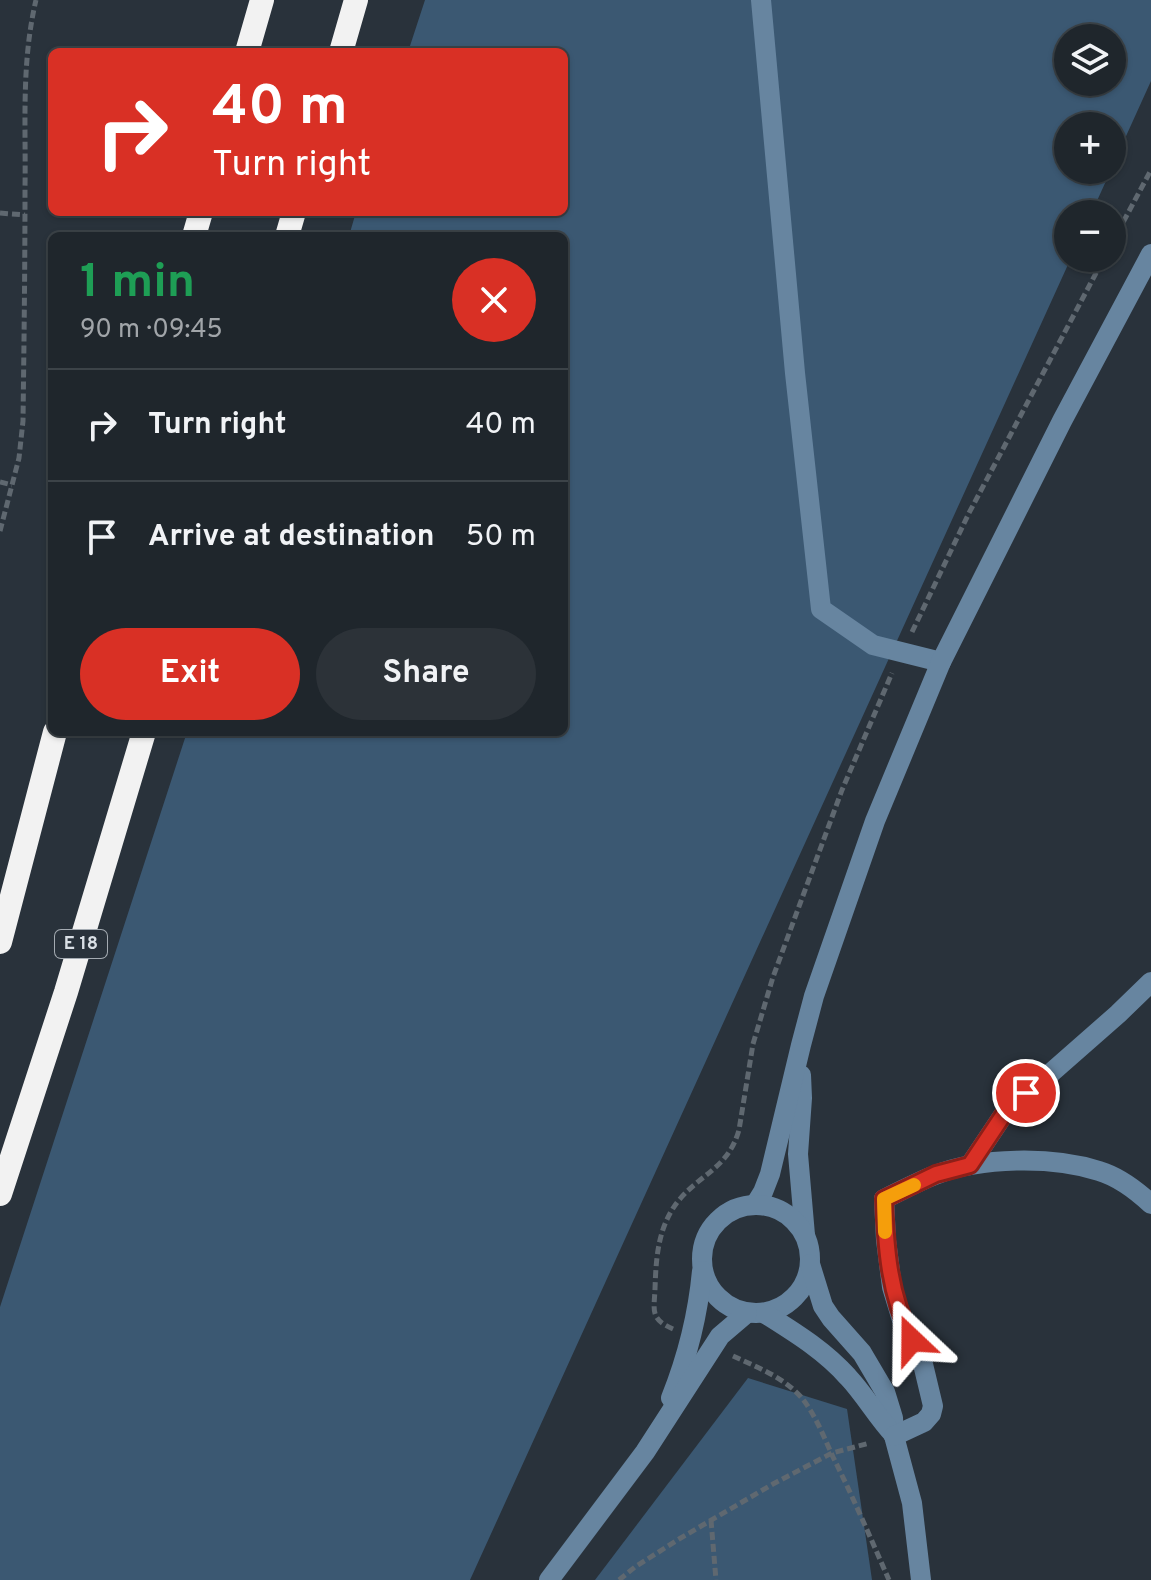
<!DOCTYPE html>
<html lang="en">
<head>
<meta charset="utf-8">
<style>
	:root { --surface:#1f262c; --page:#2c3238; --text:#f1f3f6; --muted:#a1a5a9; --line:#3c4348; --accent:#d93025 }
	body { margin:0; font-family:Overpass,sans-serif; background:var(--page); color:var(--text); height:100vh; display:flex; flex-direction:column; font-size:30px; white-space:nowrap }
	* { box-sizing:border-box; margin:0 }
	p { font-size:26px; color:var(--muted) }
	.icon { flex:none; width:44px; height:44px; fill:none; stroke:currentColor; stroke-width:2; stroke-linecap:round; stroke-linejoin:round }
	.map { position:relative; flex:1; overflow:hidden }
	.panel { position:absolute; left:48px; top:232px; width:520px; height:504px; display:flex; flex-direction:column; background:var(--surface); border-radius:12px; box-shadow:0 2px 6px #0004,0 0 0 2px var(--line) }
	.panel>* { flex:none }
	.guide { position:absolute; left:48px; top:48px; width:520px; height:168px; border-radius:12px; box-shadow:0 2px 6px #0004,0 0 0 2px var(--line); background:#d93025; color:#fff; overflow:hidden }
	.buttons { position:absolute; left:1054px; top:24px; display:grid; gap:16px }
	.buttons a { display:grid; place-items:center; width:72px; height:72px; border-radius:50%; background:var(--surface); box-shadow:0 2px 6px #0004,0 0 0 2px var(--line); font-size:40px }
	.pin { position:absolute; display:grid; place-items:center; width:68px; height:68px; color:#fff; margin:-34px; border:4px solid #fff; border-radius:50%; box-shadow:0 2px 8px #0007 }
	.me { position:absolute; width:88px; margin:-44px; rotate:337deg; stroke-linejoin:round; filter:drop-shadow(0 0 6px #0008) }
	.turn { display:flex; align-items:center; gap:28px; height:168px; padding:0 32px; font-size:36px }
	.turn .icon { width:104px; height:104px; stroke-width:2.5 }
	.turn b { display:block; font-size:56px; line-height:68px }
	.round { display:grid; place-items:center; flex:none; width:84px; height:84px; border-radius:42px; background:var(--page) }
	.headline { display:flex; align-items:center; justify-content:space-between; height:136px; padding:0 32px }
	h1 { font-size:48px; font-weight:700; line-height:60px; color:#1e9e55 }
	.cta { display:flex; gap:16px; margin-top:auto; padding:16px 32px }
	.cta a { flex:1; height:92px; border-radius:48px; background:var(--accent); color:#fff; font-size:32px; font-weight:700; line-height:92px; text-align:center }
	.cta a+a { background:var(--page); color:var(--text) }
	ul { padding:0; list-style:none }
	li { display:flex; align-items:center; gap:24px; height:112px; padding:0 32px; border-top:2px solid var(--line) }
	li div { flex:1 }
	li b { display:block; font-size:30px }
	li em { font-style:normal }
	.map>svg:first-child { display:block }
	.green { fill:#3b5872; fill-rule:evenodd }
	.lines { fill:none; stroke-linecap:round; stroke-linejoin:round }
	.path { stroke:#5f6870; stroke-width:5; stroke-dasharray:8 4; stroke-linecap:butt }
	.minor { stroke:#6785a0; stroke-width:20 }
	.highway { stroke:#f2f2f2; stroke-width:24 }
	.route-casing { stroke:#8d1f18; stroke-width:20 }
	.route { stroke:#d93025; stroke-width:14 }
	.slow { stroke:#f59e0b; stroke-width:14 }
	.labels { text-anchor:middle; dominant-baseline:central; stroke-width:8; stroke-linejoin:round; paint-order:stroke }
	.shield { fill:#29323b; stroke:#a4abb2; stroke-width:2 }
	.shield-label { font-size:18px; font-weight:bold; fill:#d9dfe5 }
</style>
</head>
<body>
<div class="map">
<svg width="1151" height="1580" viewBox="0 0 1151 1580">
	<rect width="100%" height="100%" fill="#29323b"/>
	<g class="green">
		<path d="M425,0H1151V81L1112,167V126H1068V170H1111L1091,214H1068V258H1071L470,1580H0V1307L187,732H564V236H349L356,212H564V52H408ZM1068,38H1112V82H1068Z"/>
		<polygon points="748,1378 847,1409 872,1580 595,1580"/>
	</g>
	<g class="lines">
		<g class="path">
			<polyline points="0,213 25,215"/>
			<polyline points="1112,243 1151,170"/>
			<polyline points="0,482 12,485"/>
			<path d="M0,531L19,458L23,421C24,343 25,266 25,188C26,124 21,64 36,0"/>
			<polyline points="912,632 969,513 1104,258"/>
			<path d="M673,1329C650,1319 654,1311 655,1289C656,1257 658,1226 679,1200C702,1173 728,1168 739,1130L753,1044L773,977L842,790L892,673"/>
			<path d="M733,1356C757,1367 783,1377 801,1397C815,1414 824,1437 833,1457C853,1497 871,1539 889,1580"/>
			<polyline points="711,1520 716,1580"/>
			<polyline points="619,1580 635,1567 679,1539 773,1484 832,1453 870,1443"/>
		</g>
		<g class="minor">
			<polyline points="761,0 795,373 821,609 873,645 941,662"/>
			<polyline points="801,1075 802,1098 798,1154 805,1235"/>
			<polyline points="970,1165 1008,1108 1044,1079 1118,1014 1151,982"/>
			<polyline points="755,1205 763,1192 770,1174 801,1045 814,996 875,821 941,662 1062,421 1151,254"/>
			<circle cx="756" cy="1259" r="54"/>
			<polyline points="810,1264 823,1306 831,1318 862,1353 885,1392 893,1418 894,1436 912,1503 921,1580"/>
			<path d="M764,1313C794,1332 824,1350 848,1377C865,1395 877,1417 894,1435"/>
			<path d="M671,1398C687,1358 698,1314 702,1271"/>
			<path d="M894,1436L924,1422L931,1414L933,1406L922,1360L902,1320L892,1287L886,1240L884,1199C901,1191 917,1182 935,1175C981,1157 1052,1156 1099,1171C1119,1177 1136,1190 1151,1204"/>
			<polyline points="549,1580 645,1452 720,1336 747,1313"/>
		</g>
		<g class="highway">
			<polyline points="247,52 262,0"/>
			<polyline points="341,52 356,0"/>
			<polyline points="194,236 201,212"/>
			<polyline points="287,236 294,212"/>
			<polyline points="0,942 55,732"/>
			<polyline points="0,1194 66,992 144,732"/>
		</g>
	</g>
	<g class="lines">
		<g class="route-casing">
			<path id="route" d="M912,1340C889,1294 886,1249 884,1199L936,1174L970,1165L1008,1108L1026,1093"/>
		</g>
		<use href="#route" class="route"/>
		<polyline class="slow" points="885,1232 884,1199 914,1185"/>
	</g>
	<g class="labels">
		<rect class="shield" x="55" y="930" width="52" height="28" rx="6"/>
		<g class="shield-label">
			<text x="81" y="944">E 18</text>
		</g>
	</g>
</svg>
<div class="buttons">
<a><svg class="icon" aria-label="layers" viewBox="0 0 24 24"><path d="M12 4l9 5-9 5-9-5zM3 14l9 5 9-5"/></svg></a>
<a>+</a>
<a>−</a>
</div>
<div class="pin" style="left:1026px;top:1093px;background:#d93025"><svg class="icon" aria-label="arrive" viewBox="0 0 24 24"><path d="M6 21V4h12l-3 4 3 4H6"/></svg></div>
<svg class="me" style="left:912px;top:1340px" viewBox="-20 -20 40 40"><path d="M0-17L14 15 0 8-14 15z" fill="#d93025" stroke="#fff" stroke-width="4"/></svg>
<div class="guide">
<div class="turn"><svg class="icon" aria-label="right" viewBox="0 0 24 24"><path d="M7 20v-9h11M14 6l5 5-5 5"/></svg><div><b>40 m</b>Turn right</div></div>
</div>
<section class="panel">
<div class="headline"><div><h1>1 min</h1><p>90 m · 09:45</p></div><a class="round" style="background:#d93025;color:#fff"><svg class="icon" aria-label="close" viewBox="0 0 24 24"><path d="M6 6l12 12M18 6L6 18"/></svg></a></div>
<ul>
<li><svg class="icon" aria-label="right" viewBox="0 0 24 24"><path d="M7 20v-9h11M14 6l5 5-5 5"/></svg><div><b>Turn right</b></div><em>40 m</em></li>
<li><svg class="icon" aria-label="arrive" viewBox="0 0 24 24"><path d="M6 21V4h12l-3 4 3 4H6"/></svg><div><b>Arrive at destination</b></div><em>50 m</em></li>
</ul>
<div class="cta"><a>Exit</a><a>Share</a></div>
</section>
</div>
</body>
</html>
